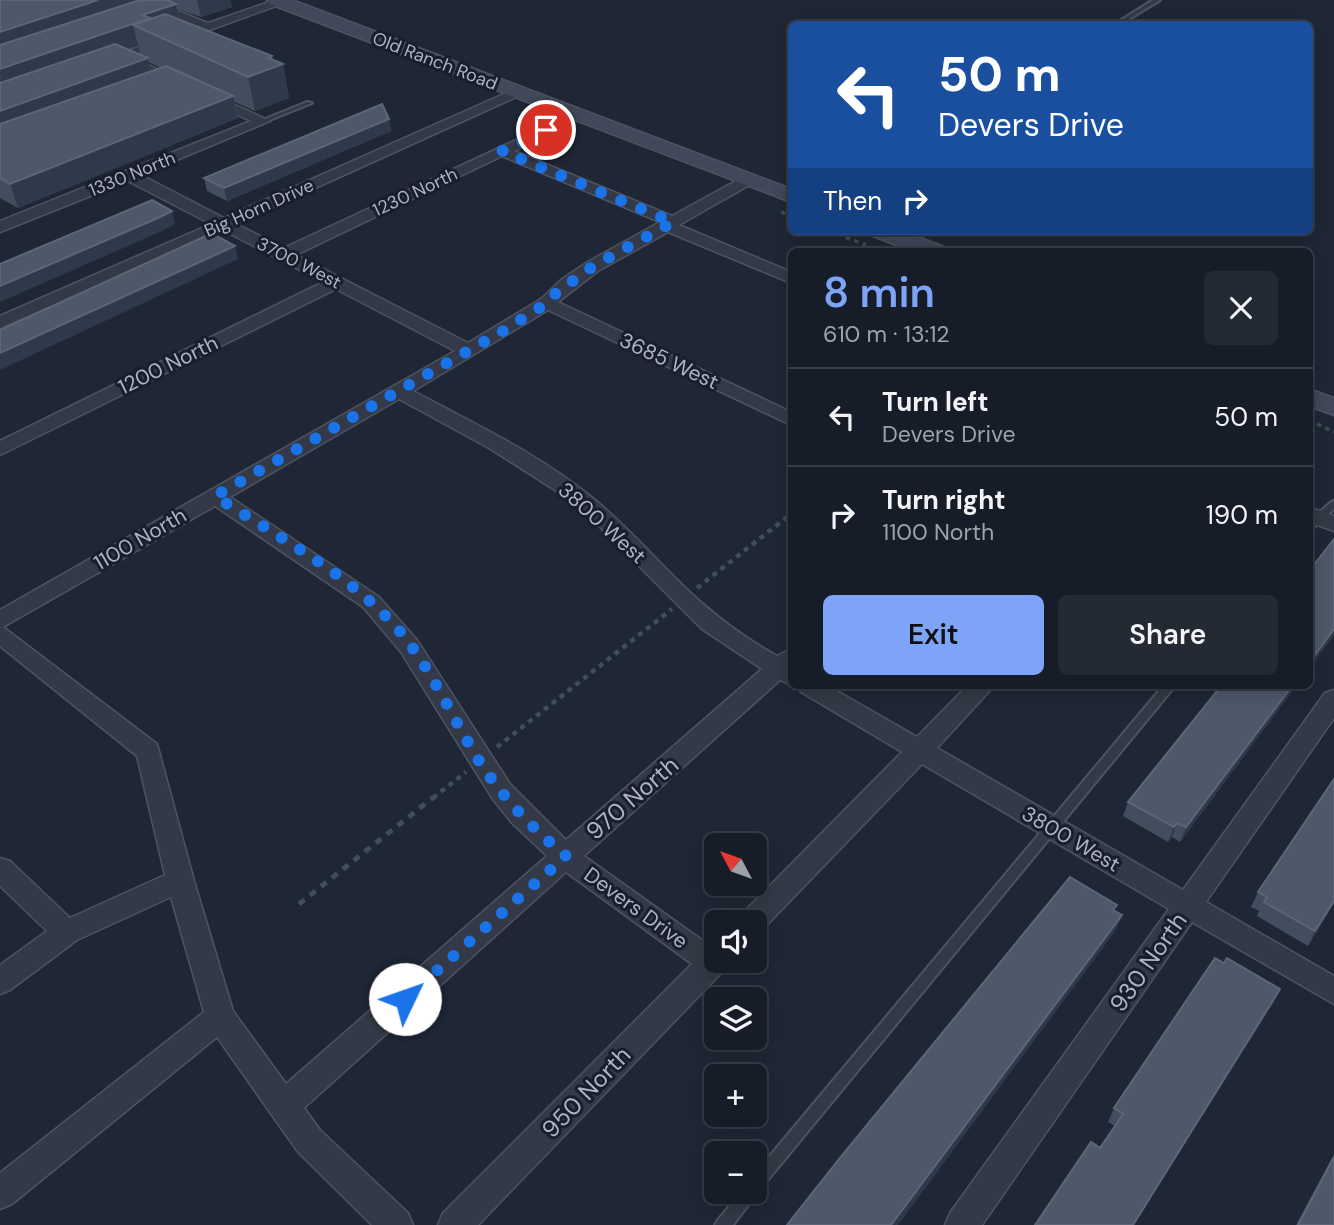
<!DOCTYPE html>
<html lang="en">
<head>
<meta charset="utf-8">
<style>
	:root { --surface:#171d28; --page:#242a34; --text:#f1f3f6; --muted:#9ea2a8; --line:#363b45; --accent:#7ea4f7 }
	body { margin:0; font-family:"DM Sans",sans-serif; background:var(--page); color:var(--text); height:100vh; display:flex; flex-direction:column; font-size:26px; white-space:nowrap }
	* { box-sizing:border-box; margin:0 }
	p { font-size:23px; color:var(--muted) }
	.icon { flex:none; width:38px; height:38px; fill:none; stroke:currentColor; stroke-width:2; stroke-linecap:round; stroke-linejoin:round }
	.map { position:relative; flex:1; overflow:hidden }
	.side { position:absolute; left:788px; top:248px; width:525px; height:441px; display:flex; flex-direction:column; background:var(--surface); border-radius:10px; box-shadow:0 4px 18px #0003,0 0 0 2px var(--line) }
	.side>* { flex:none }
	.hud { position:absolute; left:788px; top:21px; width:525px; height:214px; border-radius:10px; box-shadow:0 4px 18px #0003,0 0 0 2px var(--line); background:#1a4fa0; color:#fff; overflow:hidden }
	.needle { width:46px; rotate:311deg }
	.buttons { position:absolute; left:704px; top:833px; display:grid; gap:14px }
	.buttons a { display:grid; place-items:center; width:63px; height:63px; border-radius:10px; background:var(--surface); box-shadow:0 4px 18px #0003,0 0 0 2px var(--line); font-size:35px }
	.pin { position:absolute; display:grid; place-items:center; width:60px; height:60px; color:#fff; margin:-30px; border:4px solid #fff; border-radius:50%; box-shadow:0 2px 7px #0007 }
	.me { position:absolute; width:77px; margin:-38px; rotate:48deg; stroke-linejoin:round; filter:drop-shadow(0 0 5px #0008) }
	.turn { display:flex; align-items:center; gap:24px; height:147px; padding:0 35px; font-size:32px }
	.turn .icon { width:91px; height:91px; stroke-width:2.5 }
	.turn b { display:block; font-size:49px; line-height:60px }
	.then { display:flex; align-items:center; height:66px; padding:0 35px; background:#0003; gap:14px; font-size:26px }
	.round { display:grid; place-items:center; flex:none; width:74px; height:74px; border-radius:10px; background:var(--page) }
	.headline { display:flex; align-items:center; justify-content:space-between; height:119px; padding:0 35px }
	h1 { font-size:42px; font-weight:600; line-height:52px; color:var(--accent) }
	.primary-button { display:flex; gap:14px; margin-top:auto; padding:14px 35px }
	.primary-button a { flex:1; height:80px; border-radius:10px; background:var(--accent); color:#111; font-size:28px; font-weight:600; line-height:80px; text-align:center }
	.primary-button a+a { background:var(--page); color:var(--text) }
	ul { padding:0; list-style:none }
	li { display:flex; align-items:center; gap:21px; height:98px; padding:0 35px; border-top:2px solid var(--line) }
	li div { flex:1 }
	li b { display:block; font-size:26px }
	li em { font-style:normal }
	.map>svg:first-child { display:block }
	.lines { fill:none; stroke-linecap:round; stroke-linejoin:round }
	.lane-casing { stroke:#4d5461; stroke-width:4 }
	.street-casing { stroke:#4d5461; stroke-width:3 }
	.secondary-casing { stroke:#4d5461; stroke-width:3 }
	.path-far2 { stroke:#3e5054; stroke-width:3.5; stroke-dasharray:4.5 4.5; stroke-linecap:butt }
	.path-far1 { stroke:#3e5054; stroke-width:4.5; stroke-dasharray:5 5; stroke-linecap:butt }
	.path { stroke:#3e5054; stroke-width:5; stroke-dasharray:7 7; stroke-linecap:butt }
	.lane { fill:#333946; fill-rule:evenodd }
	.street { fill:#333946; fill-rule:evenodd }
	.secondary { fill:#404859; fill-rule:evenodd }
	.wall { fill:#434d5e; fill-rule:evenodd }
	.shaded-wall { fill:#303949 }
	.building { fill:#4e5869; stroke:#5d6677; stroke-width:2 }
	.route { stroke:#1a73e8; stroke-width:12; stroke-dasharray:0 21.6 }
	.labels { text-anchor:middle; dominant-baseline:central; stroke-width:6; stroke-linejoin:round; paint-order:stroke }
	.far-street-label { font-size:18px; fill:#acb4c3; stroke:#181f2b }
	.street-label { font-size:21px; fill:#acb4c3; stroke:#181f2b }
	.near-street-label { font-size:24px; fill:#acb4c3; stroke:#181f2b }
</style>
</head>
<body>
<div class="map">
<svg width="1334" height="1225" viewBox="0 0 1334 1225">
	<rect width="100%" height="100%" fill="#1f2736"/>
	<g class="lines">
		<g class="lane-casing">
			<g id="lane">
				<polygon points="1153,0 1160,0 1121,24 1115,24"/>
				<polygon points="307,102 312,103 265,122 260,121"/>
				<polygon points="1334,501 1334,509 1312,529 1309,530 1309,522 1331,502"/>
				<polygon points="1163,686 1175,686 757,1193 733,1225 715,1225 718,1220 741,1192 754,1192 754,1175"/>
			</g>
		</g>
		<g class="street-casing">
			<g id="street">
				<path d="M133,0H150L208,23L275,0L287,2L133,58L270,121L141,175L224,218L513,90L518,89L525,93L236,224L284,248L546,126L553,130L551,133L514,151L672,216L743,177H753L756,180L753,183L679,225L791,272V283L668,232L598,271L558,302L791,412V425L548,310L413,391C475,424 541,455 595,500C634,532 665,571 703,604C726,624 750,641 777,656L791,649V685L780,680L584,856L713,948L716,947V961H729L726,968L478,1225H438L443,1213L692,964L566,872L304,1108L320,1130L408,1213L413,1225H372L298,1152L217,1037L12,1204L0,1209V1173L204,1012L171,897L77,940L10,990L0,994V965L47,931L0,886V858L10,861L70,918L165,875L137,756L0,646V610L455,351L336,289L0,455V441L323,282L223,230L0,328V316L211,224L128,181L0,232V221L251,121L121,62L104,65V59L196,27ZM502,156L660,222L586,263L561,280L541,299L468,343L296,255ZM399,399L489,448L558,492L596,523L702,629L762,669L566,840L510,784L417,640L379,597L230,497ZM215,506L363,607L401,652L492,798L512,823L547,856L286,1084L233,1011L194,881L157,744L3,627Z"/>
				<polygon points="1309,507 1334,516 1334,531 1309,522"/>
				<polygon points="797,686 828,686 917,737 967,686 994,686 937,748 1183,890 1325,693 1334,690 1334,718 1206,902 1334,976 1334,1004 1192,922 982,1225 945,1225 950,1213 1169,909 922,764 762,930 754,933 754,922 738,922 742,914 902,752 801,692"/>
			</g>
		</g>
		<g class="secondary-casing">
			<g id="secondary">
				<polygon points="267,0 292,0 791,189 791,202 270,4"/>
				<polygon points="870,231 902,231 944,247 947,252 915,252 873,236"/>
				<polygon points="1309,389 1334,398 1334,415 1309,406"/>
			</g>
		</g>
		<g class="path-far2">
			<polyline points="781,212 791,216"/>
			<polyline points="829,231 866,245"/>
			<polyline points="1309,420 1334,432"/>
		</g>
		<g class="path-far1">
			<polyline points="697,588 791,514"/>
			<polyline points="497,747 672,609"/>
			<polyline points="433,798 466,772"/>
		</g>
		<polyline class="path" points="299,904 435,796"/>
		<use href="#lane" class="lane"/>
		<use href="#street" class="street"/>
		<use href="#secondary" class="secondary"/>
	</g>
	<g class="wall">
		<path d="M0,0H230L232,7L201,17L177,9L179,20L283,64L289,98L255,111L235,102L238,118L18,208L0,198ZM138,45L140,55L127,49ZM148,62L161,68L151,71Z"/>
		<polygon points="389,119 391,131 227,201 207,191 204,178"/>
		<polygon points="1296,686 1180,842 1172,837 1168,842 1123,816 1128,802"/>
		<polygon points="1334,779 1334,903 1308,946 1257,916 1259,911 1251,907 1258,892"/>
		<polygon points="1273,1004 1100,1148 1115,1126 1108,1122 1114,1108"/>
		<polygon points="1334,1154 1334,1225 1296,1225"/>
	</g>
	<g class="shaded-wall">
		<polygon points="98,0 145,0 0,56 0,32"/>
		<polygon points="197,0 230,0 232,7 201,17"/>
		<polygon points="176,4 180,24 133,25 138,45 1,93 0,69 142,15"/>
		<polygon points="272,56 274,67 283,64 289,98 255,111 248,77 269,58"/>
		<polygon points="148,58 153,80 0,136 0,111"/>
		<polygon points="233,96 238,118 18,208 10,184"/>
		<polygon points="389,119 391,131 227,201 224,188"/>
		<polygon points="172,211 175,224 162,231 0,302 0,286"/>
		<polygon points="235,246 238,259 0,370 0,353"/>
		<polygon points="1334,629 1334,635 1309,669 1309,663"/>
		<polygon points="1292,686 1296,686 1180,842 1186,827"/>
		<polygon points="1177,823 1172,837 1168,842 1174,827"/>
		<polygon points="1334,901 1334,903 1308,946 1315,931"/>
		<polygon points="1122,915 1116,930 898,1225 891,1225"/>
		<polygon points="1280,989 1273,1004 1134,1225 1133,1225"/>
	</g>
	<g class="building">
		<polygon points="0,0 98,0 0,32"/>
		<polygon points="140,0 167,0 176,4 142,15 150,18 0,69 0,45"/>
		<polygon points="165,14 272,56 269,58 283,64 248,77 133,25"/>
		<polygon points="115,44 148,58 0,111 0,83"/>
		<polygon points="166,66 233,96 10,184 0,178 0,124"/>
		<polygon points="382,104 389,119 224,188 204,178"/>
		<polygon points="152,200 172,211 158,218 0,286 0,264"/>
		<polygon points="213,234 235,246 0,353 0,330 208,235"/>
		<polygon points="1334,539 1334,629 1309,663 1309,571"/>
		<polygon points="1221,686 1292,686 1186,827 1177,823 1174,827 1128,802"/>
		<polygon points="1334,779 1334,901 1315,931 1264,902 1267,897 1258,892"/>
		<polygon points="1070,877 1117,905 1113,910 1122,915 891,1225 787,1225 839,1159"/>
		<polygon points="1215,958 1224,963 1227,958 1280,989 1133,1225 1035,1225 1091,1142 1100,1148 1123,1114 1114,1108"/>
		<polygon points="1334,1157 1334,1225 1298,1225"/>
	</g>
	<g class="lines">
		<path class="route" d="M405,999L566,856C534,830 506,801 483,767C455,724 435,675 403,635C355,577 278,537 215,496L503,331L547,303L556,293L592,267L673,222L502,151L546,130"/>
	</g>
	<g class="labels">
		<g class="far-street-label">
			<text transform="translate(435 61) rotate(21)">Old Ranch Road</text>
			<text transform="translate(132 174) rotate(-22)">1330 North</text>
			<text transform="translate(415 192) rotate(-25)">1230 North</text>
			<text transform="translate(259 208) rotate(-24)">Big Horn Drive</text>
			<text transform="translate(299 263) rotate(27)">3700 West</text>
		</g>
		<g class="street-label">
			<text transform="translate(669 361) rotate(25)">3685 West</text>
			<text transform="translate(168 365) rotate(-26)">1200 North</text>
			<text transform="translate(602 523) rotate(42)">3800 West</text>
			<text transform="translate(140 539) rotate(-30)">1100 North</text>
			<text transform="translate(1071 839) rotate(30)">3800 West</text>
			<text transform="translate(636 908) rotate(36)">Devers Drive</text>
		</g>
		<g class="near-street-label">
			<text transform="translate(632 798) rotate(-41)">970 North</text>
			<text transform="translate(1148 962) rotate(-55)">930 North</text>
			<text transform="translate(586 1092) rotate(-46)">950 North</text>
		</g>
	</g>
</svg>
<div class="buttons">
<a><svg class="needle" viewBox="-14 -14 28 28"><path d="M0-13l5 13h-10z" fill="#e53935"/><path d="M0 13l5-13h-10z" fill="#9ea2a8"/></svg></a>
<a><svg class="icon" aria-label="sound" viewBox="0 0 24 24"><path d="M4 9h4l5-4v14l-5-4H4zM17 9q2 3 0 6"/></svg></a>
<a><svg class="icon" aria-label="layers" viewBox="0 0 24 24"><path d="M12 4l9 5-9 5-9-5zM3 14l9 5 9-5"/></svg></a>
<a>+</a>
<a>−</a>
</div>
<div class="pin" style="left:546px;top:130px;background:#d93025"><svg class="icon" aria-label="arrive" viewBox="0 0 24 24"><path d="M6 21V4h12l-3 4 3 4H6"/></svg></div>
<svg class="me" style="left:405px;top:999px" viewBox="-20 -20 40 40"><circle r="19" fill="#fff"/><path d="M0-13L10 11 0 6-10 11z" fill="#1a73e8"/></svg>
<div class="hud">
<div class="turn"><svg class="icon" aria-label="left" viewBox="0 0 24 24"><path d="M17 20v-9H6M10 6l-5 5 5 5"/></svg><div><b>50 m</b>Devers Drive</div></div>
<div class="then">Then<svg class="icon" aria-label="right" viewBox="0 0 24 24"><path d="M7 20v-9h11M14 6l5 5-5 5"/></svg></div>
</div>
<section class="side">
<div class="headline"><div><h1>8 min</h1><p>610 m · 13:12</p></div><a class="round"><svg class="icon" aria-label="close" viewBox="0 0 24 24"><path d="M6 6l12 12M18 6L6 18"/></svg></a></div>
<ul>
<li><svg class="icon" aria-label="left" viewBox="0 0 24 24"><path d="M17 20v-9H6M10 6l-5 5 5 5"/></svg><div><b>Turn left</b><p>Devers Drive</p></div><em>50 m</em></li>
<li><svg class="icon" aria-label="right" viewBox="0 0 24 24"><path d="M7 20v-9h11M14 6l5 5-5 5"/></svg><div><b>Turn right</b><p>1100 North</p></div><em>190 m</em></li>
</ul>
<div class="primary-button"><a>Exit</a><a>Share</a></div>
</section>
</div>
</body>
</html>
